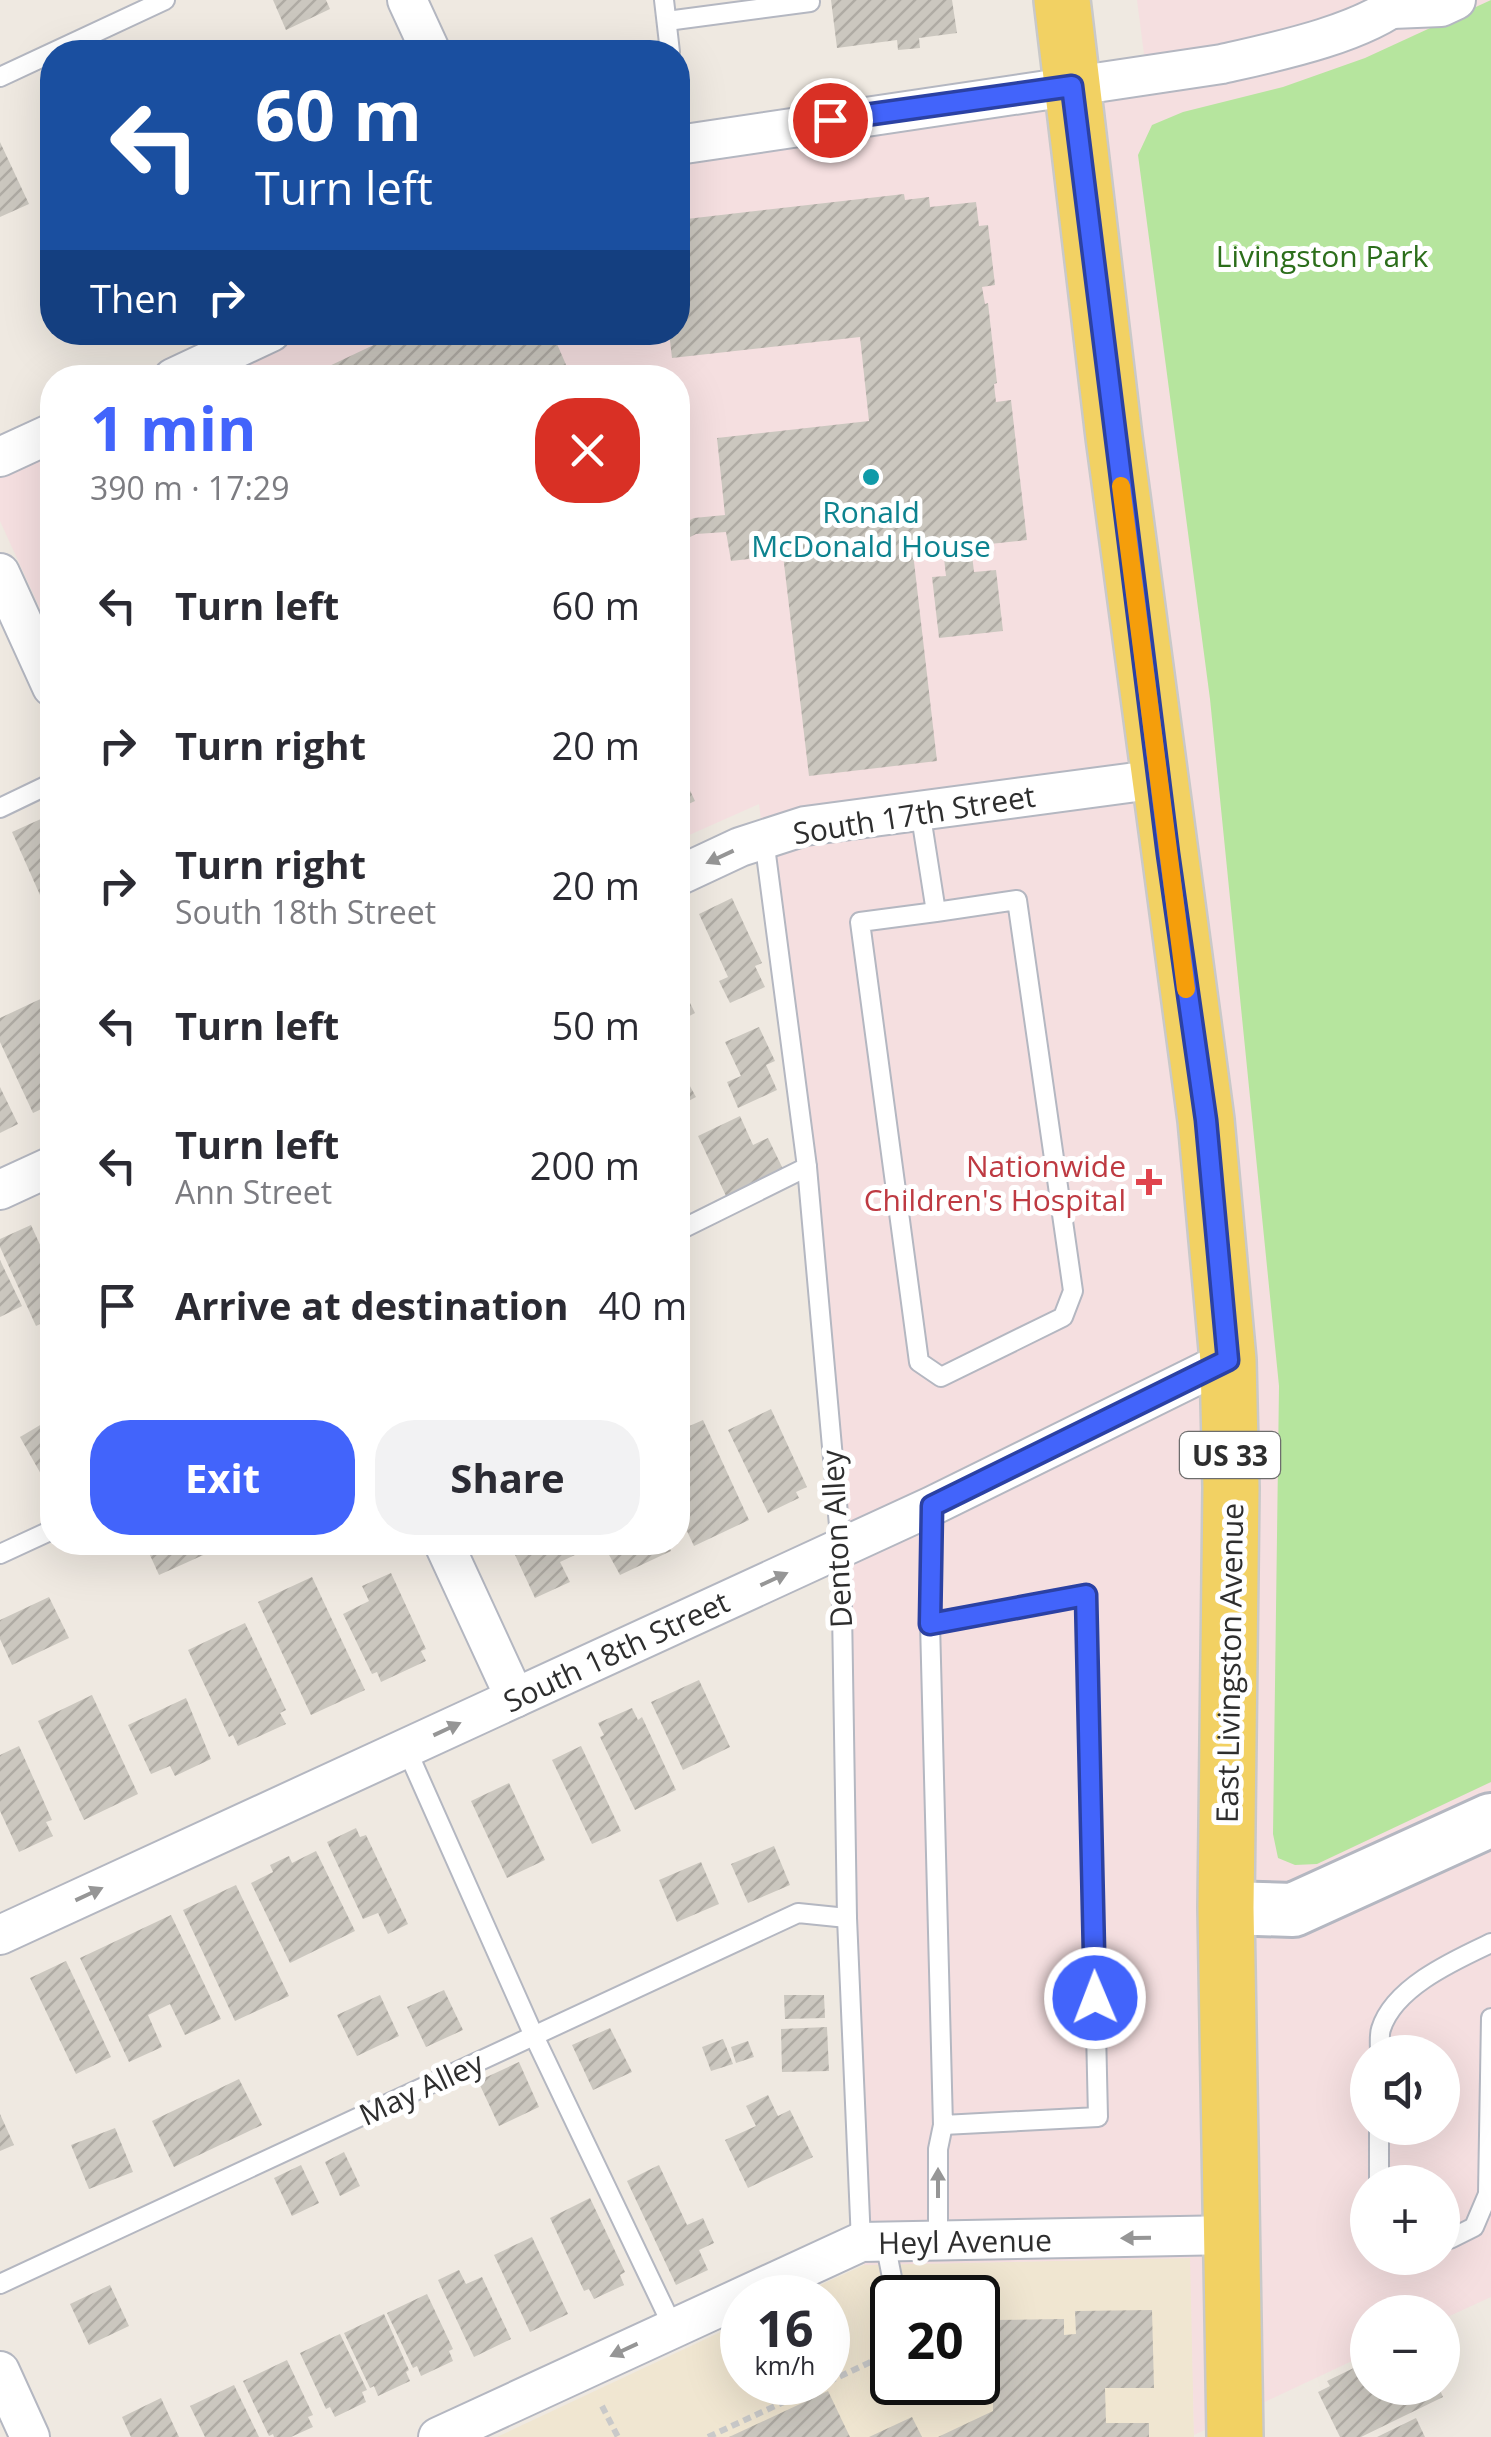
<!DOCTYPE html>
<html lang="en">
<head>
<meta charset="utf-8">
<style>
	:root { --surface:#fff; --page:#f2f2f3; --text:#2b2b33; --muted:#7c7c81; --accent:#4264fb }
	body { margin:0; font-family:"Open Sans",sans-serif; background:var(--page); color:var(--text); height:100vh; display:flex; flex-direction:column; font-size:38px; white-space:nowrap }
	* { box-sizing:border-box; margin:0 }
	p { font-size:32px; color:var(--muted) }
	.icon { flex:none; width:55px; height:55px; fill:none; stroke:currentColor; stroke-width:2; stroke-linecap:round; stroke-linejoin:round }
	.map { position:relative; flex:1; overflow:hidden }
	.details { position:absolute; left:40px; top:365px; width:650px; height:1190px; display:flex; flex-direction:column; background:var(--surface); border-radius:40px; box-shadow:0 10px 40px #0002 }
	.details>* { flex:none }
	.hud { position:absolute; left:40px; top:40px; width:650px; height:305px; border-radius:40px; box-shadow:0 10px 40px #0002; background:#1a4fa0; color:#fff; overflow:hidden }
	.buttons { position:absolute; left:1350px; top:2035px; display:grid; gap:20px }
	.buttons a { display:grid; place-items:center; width:110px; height:110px; border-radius:50%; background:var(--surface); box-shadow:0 10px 40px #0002; font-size:50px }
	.speed { position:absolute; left:720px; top:2275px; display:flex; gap:20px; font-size:50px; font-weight:700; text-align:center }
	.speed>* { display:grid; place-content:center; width:130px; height:130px; border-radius:50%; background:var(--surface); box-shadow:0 10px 40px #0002; line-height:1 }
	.speed small { font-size:25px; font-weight:400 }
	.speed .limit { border:5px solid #111; border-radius:15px; background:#fff; color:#111 }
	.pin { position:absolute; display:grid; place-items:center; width:85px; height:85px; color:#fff; margin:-42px; border:5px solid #fff; border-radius:50%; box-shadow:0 2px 10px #0007 }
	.me { position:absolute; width:110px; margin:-55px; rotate:359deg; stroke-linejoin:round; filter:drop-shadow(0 0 8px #0008) }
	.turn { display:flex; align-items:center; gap:35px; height:210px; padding:0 50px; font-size:45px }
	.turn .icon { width:130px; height:130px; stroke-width:2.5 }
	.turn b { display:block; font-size:70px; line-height:85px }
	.then { display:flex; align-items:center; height:95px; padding:0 50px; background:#0003; gap:20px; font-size:38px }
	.round { display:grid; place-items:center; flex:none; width:105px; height:105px; border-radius:40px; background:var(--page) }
	.summary { display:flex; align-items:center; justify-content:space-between; height:170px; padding:0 50px }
	h1 { font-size:60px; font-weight:700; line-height:75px; color:var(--accent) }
	.cta { display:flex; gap:20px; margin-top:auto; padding:20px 50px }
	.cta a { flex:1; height:115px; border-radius:40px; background:var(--accent); color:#fff; font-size:40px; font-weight:700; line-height:115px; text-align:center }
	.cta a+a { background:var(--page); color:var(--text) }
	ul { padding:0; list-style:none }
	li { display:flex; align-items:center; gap:30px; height:140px; padding:0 50px }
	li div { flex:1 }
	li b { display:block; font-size:38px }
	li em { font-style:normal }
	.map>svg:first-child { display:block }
	.education { fill:#f0e6d1; fill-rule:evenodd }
	.medical { fill:#f5dfe0; fill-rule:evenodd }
	.grass { fill:#b6e59e }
	.building { fill:url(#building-hatch) }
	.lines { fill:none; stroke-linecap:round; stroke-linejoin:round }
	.lane-casing { stroke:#b4b7c1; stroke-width:22 }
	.street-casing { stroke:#b4b7c1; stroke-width:42 }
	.secondary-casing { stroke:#b4b7c1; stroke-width:58 }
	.primary-casing { stroke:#c9c9c9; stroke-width:60 }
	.path { stroke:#c9c9c9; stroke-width:6; stroke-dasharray:8 5; stroke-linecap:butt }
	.lane { stroke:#fff; stroke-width:18 }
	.street { stroke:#fff; stroke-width:38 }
	.secondary { stroke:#fff; stroke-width:52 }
	.primary { stroke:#f2d163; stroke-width:55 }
	.oneway { fill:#969696 }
	.route-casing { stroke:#2b41a3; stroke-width:25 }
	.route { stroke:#4264fb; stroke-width:18 }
	.slow { stroke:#f59e0b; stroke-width:18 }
	.culture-dot { fill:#0f9aa8; stroke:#fff; stroke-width:4 }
	.health-dot { fill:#e0444e; stroke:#fff; stroke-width:4 }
	.labels { text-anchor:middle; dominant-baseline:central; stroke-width:10; stroke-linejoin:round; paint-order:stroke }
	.shield { fill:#fff; stroke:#6d6d6d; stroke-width:2.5 }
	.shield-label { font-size:28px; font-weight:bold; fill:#2e2e2e }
	.park-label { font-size:30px; fill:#2c6e1b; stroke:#fff }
	.culture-label { font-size:30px; fill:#0d838f; stroke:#fff }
	.street-label { font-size:30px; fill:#2e2e2e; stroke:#fff }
	.health-label { font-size:30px; fill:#be3a42; stroke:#fff; text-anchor:end }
</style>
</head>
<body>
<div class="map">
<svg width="1491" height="2437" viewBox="0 0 1491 2437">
	<defs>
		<pattern id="building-hatch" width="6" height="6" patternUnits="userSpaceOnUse" patternTransform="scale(2.5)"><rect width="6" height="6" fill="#cbc7bf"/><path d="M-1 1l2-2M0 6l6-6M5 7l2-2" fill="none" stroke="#afaba4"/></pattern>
	</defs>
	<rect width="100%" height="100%" fill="#efe9e1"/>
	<path class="education" d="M1191,2258L1194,2437H497L742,2322V2382H828V2298L794,2297L864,2265ZM892,2298H978V2382H892Z"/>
	<g class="medical">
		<path d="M1137,0H1491V2297L1443,2319L1442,2312H1368L1367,2354L1194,2435L1190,2258L864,2265L849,1524L759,804L678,840V378H190L280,333L678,332V137L712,121L1145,62ZM1368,2052H1442V2128H1368ZM1368,2182H1442V2258H1368Z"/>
		<polygon points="52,446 52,635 0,521 0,473"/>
	</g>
	<polygon class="grass" points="1491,0 1491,1782 1317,1864 1295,1865 1278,1858 1273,1834 1279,1386 1210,699 1138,155 1152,125 1183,112 1283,87 1365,58"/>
	<g class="building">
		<polygon points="273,0 326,0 330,9 286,30"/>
		<polygon points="831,0 952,0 957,33 919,38 920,48 898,50 897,40 837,48"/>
		<polygon points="0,142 29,204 0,217"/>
		<polygon points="904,194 905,200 929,197 930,207 976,202 979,226 988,225 995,285 982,287 985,304 988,303 997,383 994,384 996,402 1011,400 1027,540 971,546 974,572 996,570 1003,631 939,638 932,577 946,576 943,549 913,553 937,761 809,776 783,555 731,561 726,532 696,534 678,543 678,526 694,518 725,515 717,438 869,421 860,337 672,358 669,332 678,332 678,220"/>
		<polygon points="401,332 562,332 554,337 567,367 544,378 304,378"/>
		<polygon points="678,765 695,801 678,809"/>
		<polygon points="52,814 52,922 12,832"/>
		<polygon points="732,898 762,963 755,966 765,987 730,1003 719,981 728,977 699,914"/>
		<polygon points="684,991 695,1013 678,1022 678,994"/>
		<polygon points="49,995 52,1002 52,1104 33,1113 0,1042 0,1018"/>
		<polygon points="759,1027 775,1061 766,1065 777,1090 738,1108 727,1082 741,1076 725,1042"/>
		<polygon points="686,1079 696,1097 681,1105 678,1084"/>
		<polygon points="0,1087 18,1124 0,1133"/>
		<polygon points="740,1116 753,1145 768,1138 783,1169 726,1196 698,1136"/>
		<polygon points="31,1225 52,1271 52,1318 36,1326 0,1247 0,1239"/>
		<polygon points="0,1260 22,1306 0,1317"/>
		<polygon points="771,1409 807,1487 796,1492 799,1498 768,1513 728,1430"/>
		<polygon points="52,1418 52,1470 42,1476 20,1437"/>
		<polygon points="703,1420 749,1520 694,1546 678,1512 678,1431"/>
		<polygon points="144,1542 206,1542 210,1552 159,1575"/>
		<polygon points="509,1542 571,1542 577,1554 560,1562 570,1582 535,1598"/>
		<polygon points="602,1542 667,1542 671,1551 620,1575"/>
		<polygon points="391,1573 426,1649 421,1651 426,1661 381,1682 377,1672 372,1674 343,1614 369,1601 362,1586"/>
		<polygon points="312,1577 365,1690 311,1715 258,1602"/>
		<polygon points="49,1597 69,1638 12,1665 0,1639 0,1620"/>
		<polygon points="245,1623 286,1710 280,1713 286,1724 238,1746 233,1735 229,1737 188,1650"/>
		<polygon points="699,1680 730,1747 683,1770 651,1702"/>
		<polygon points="92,1695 138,1794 84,1820 38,1721"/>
		<polygon points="186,1698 211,1759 175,1776 170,1766 151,1774 128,1725"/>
		<polygon points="632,1708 638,1720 642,1717 676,1790 635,1810 600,1737 604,1735 598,1723"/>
		<polygon points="19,1746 52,1820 46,1822 53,1836 19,1852 0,1811 0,1755"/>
		<polygon points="581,1746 621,1831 592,1844 552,1760"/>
		<polygon points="509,1783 545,1860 507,1878 471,1801"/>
		<polygon points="356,1828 360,1837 366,1835 408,1924 388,1934 378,1913 363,1919 327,1842"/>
		<polygon points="774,1846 790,1885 748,1903 731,1864"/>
		<polygon points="316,1851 355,1931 290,1963 251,1883 273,1872 270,1865 289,1856 292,1863"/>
		<polygon points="701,1862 719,1904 677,1922 659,1880"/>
		<polygon points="236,1885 289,1996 235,2021 183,1910"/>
		<polygon points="171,1915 221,2019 185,2035 170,2004 148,2015 162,2047 129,2062 80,1958"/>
		<polygon points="66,1961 111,2057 76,2074 30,1978"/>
		<polygon points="444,1990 463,2030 426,2047 407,2007"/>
		<polygon points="380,1995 399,2036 357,2056 337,2015"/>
		<polygon points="784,1995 824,1995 825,2018 785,2019"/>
		<polygon points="827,2027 829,2071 782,2072 781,2029"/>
		<polygon points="610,2028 632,2072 593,2090 572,2045"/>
		<polygon points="723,2039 733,2064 711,2071 702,2047"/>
		<polygon points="748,2041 754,2057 736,2063 731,2047"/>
		<polygon points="519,2062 539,2107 499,2126 478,2081"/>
		<polygon points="239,2079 262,2125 174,2167 152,2121"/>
		<polygon points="768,2095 778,2116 790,2110 813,2157 748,2188 725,2140 756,2126 746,2106"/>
		<polygon points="0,2114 14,2145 0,2151"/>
		<polygon points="115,2128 133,2172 89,2189 71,2145"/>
		<polygon points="344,2152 360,2186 340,2196 325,2162"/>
		<polygon points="301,2165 319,2203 292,2216 274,2178"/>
		<polygon points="659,2165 687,2225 703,2218 714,2243 699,2250 708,2270 676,2285 627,2181"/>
		<polygon points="590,2198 625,2272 620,2275 624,2285 594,2299 589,2289 584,2291 550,2218"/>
		<polygon points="532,2237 568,2314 530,2332 494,2255"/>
		<polygon points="459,2270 466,2284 482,2277 511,2339 474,2357 438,2280"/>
		<polygon points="110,2285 129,2326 89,2345 70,2304"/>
		<polygon points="427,2294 453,2349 449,2351 453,2361 421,2376 417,2366 413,2368 387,2313"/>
		<polygon points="1152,2310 1154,2388 1105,2388 1106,2423 1149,2423 1149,2437 938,2437 993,2411 992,2320 1064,2319 1064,2335 1076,2334 1075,2311"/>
		<polygon points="384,2314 409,2370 406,2372 410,2381 378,2396 374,2386 370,2388 344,2333"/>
		<polygon points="340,2334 367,2390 362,2392 366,2402 335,2417 330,2407 326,2409 300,2353"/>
		<polygon points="287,2360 313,2415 308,2417 313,2427 291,2437 274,2437 273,2434 269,2436 243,2381"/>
		<polygon points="1368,2361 1368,2388 1439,2388 1443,2397 1361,2437 1340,2437 1318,2392 1330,2386 1327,2381"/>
		<polygon points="234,2385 259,2437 205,2437 190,2406"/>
		<polygon points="828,2391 850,2437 729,2437"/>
		<polygon points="161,2398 179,2437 131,2437 122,2417"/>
		<polygon points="912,2417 922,2437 869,2437"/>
		<polygon points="1416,2418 1425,2437 1377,2437"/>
	</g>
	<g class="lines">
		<g class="lane-casing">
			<g id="lane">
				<polyline points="664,0 670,52"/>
				<polyline points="667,21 810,2"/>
				<polyline points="0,77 165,0"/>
				<polyline points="678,112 681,143"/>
				<polyline points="0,808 52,783"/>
				<polyline points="920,810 936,912 860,922 919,1362 941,1377 1063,1317 1073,1291 1017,900 936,912"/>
				<polyline points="764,839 807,1167 841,1548 847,1918 861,2242"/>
				<polyline points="678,1231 807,1167"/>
				<polyline points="0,1554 52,1530"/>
				<polyline points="930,1623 1086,1595 1098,2117 943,2125 930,1623 932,1506"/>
				<polyline points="406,1748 534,2036 673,2327"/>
				<path d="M1380,2052C1380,2046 1379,2035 1381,2029C1394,1987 1455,1960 1491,1943"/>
				<polyline points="1379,2182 1379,2128"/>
				<polyline points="1442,2239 1450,2239 1474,2227 1488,2194 1491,2018"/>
				<polyline points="938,2241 938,2149 943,2125"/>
				<polyline points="885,2242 896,2298"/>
				<polyline points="0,2284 798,1913 847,1918"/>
			</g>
		</g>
		<g class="street-casing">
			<g id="street">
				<polyline points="407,0 431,52"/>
				<polyline points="1392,9 1441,7 1456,0"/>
				<path d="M678,145L1222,64C1275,52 1362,34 1403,0"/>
				<polyline points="173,378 271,332"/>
				<polyline points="0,457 52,433"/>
				<polyline points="0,573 52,687"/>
				<polyline points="678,876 740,847 805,826 1159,779"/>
				<polyline points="0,1190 52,1166"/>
				<polyline points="443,1542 515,1698"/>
				<polyline points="0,1935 932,1506 1228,1360"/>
				<polyline points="0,2371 30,2437"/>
				<polyline points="438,2437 861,2242 1234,2235"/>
			</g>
		</g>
		<g class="secondary-casing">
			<polyline id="secondary" points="1226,1908 1293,1910 1491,1820"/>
		</g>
		<g class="primary-casing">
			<polyline id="primary" points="1062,0 1114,437 1206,1120 1228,1360 1231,1488 1226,1908 1235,2437"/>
		</g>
		<g class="path">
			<polyline points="828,2382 892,2352"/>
			<polyline points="602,2406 618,2437"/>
			<polyline points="708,2437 827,2382"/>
		</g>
		<use href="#lane" class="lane"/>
		<use href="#street" class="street"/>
		<use href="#secondary" class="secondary"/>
		<use href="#primary" class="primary"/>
	</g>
	<defs><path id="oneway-solid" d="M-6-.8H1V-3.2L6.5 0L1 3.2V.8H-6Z" transform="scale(2.5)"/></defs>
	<g class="oneway">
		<use href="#oneway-solid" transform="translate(720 857) rotate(155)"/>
		<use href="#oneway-solid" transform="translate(774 1579) rotate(-25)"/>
		<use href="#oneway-solid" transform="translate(447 1729) rotate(-25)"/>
		<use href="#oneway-solid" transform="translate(89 1894) rotate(-25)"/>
		<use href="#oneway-solid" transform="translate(938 2183) rotate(-90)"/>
		<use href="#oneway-solid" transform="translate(1136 2238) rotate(179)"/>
		<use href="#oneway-solid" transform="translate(624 2350) rotate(155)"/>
	</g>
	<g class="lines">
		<g class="route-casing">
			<polyline id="route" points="830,120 1072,86 1168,854 1206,1120 1228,1360 932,1506 930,1624 1086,1595 1095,1998"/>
		</g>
		<use href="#route" class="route"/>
		<polyline class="slow" points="1121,486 1186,989"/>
	</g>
	<circle class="culture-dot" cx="871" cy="477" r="10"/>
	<path class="health-dot" d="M1144 1167h10v10h10v10h-10v10h-10v-10h-10v-10h10z"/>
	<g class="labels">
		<rect class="shield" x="1180" y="1432" width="100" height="46" rx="8"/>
		<g class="shield-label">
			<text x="1230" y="1455">US 33</text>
		</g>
		<g class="park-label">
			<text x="1322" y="255">Livingston Park</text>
		</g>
		<g class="culture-label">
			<text x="871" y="511">Ronald<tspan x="871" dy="34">McDonald House</tspan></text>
		</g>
		<g class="street-label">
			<text transform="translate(914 814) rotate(-9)">South 17th Street</text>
			<text transform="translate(836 1539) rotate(-93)">Denton Alley</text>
			<text transform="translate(616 1651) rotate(-25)">South 18th Street</text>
			<text transform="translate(1229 1663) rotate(-89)">East Livingston Avenue</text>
			<text transform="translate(421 2088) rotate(-25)">May Alley</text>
			<text transform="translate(965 2241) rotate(-1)">Heyl Avenue</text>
		</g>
		<g class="health-label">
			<text x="1126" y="1165">Nationwide<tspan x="1126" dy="34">Children's Hospital</tspan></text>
		</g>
	</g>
</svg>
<div class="buttons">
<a><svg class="icon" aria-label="sound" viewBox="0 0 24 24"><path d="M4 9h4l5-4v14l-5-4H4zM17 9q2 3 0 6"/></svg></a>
<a>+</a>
<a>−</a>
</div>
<div class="speed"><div>16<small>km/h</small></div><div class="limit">20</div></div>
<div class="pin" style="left:830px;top:120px;background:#d93025"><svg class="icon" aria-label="arrive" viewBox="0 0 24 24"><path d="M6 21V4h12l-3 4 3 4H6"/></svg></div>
<svg class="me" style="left:1095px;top:1998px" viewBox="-20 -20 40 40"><circle r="17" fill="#4264fb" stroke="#fff" stroke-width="3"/><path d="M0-11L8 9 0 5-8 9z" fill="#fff"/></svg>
<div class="hud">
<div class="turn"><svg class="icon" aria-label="left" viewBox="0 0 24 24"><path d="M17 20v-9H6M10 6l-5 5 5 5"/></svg><div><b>60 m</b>Turn left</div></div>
<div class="then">Then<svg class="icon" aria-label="right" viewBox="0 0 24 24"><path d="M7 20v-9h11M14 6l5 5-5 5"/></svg></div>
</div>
<section class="details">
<div class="summary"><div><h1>1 min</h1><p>390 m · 17:29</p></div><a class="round" style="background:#d93025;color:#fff"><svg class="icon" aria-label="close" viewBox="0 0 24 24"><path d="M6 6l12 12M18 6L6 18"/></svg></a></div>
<ul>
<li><svg class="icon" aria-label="left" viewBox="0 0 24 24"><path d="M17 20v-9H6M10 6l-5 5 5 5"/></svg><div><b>Turn left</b></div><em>60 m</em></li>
<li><svg class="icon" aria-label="right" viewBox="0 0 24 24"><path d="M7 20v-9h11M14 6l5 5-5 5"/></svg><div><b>Turn right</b></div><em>20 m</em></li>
<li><svg class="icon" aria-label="right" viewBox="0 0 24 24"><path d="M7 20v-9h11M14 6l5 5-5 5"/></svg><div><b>Turn right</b><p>South 18th Street</p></div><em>20 m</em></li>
<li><svg class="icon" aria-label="left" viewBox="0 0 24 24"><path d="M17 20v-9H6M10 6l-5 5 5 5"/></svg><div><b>Turn left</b></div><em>50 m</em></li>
<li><svg class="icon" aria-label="left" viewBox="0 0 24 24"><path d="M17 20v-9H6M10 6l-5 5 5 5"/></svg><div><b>Turn left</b><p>Ann Street</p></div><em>200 m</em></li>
<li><svg class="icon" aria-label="arrive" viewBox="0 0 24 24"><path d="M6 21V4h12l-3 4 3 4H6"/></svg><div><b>Arrive at destination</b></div><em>40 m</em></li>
</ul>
<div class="cta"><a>Exit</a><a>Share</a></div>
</section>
</div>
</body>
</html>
